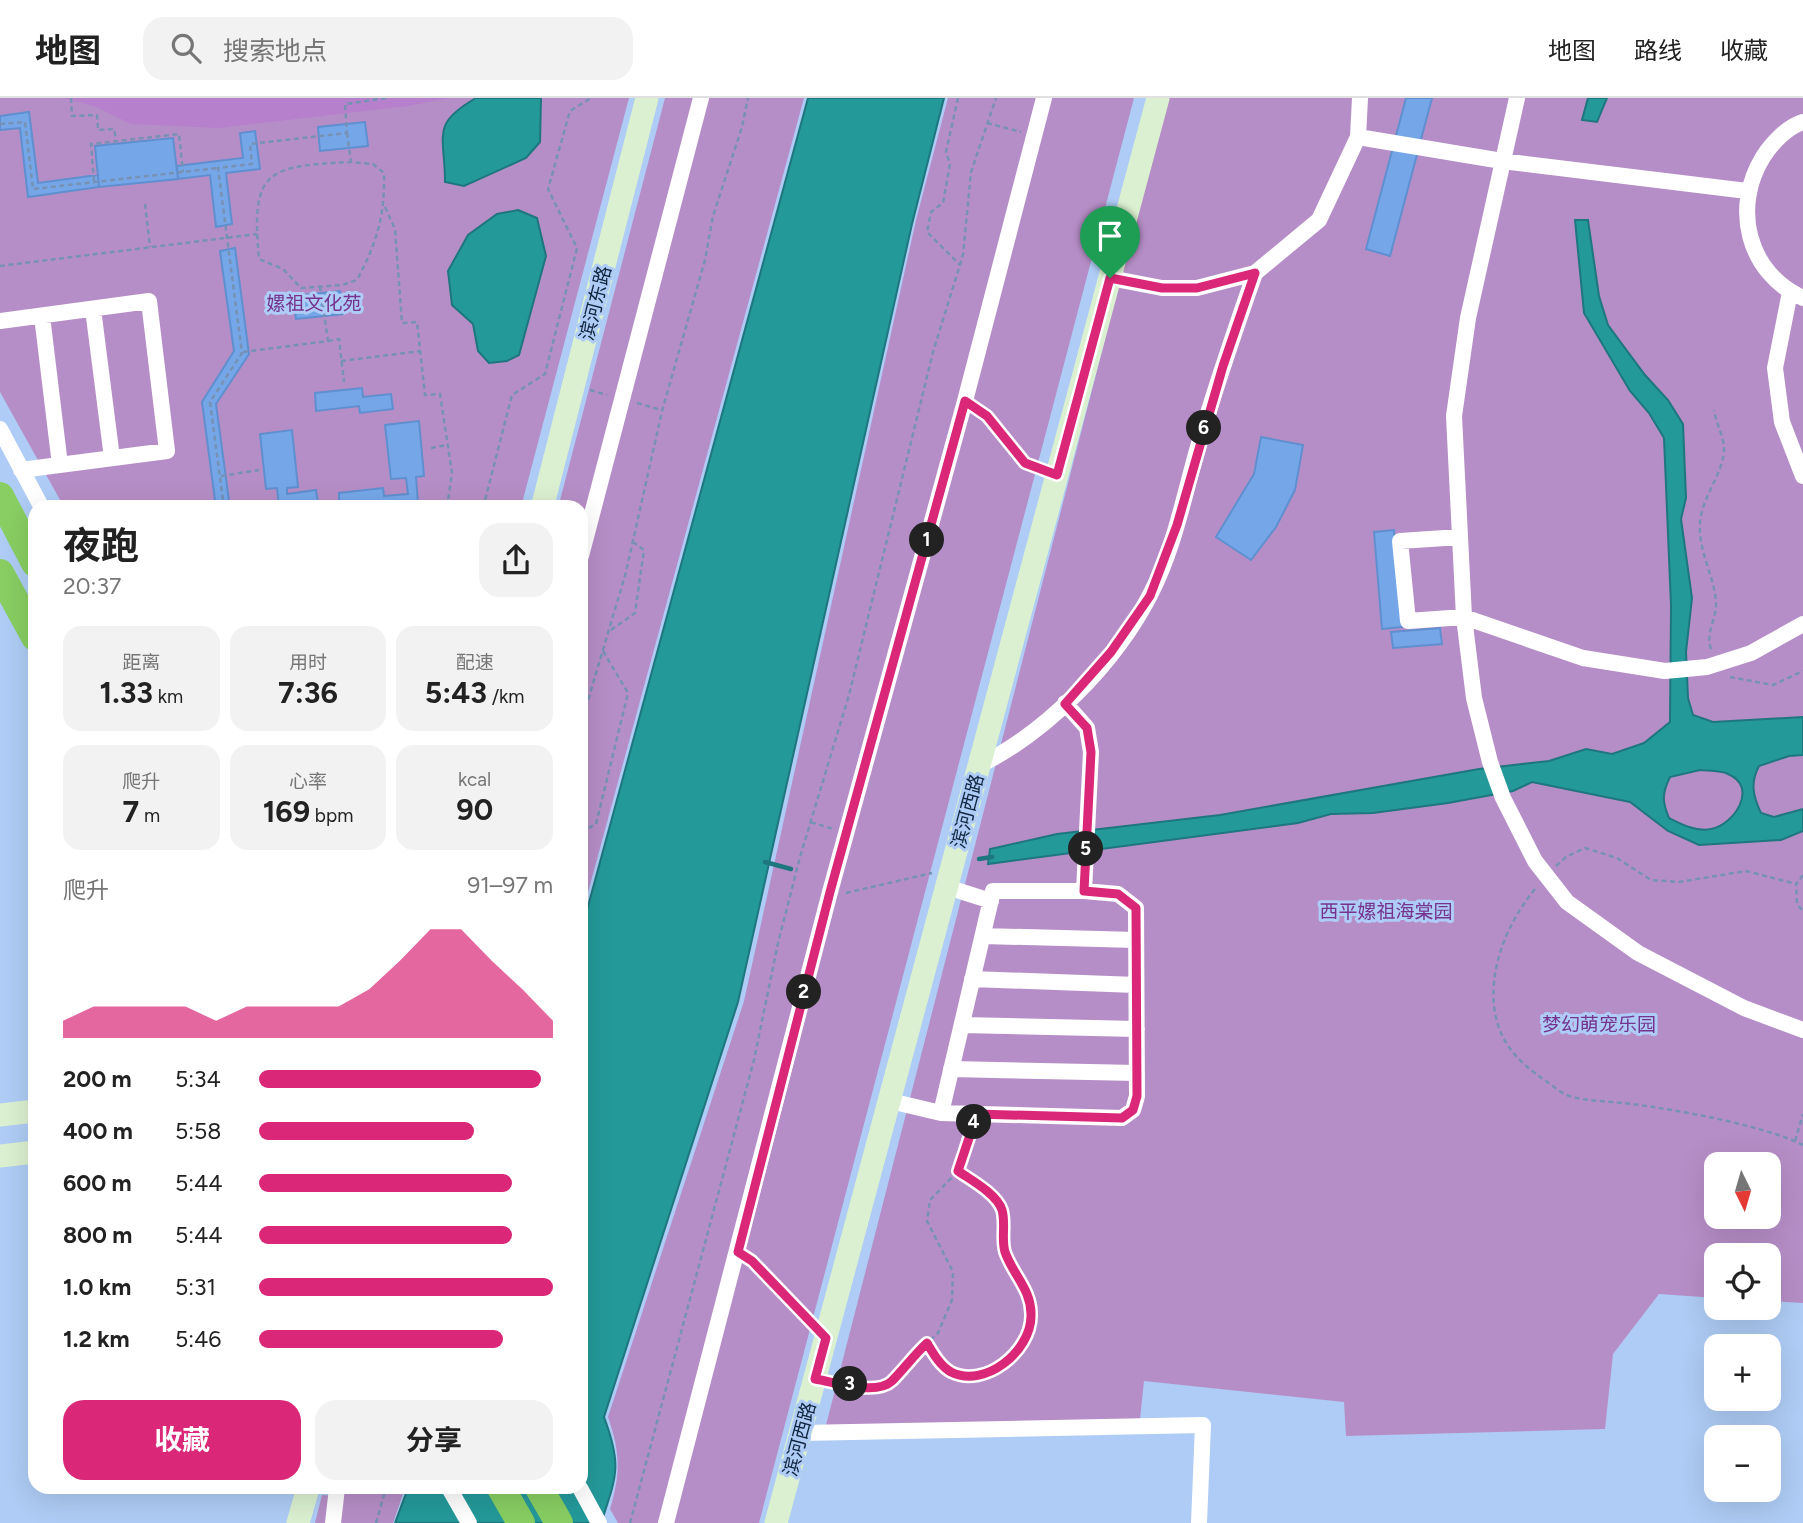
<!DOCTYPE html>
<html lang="zh">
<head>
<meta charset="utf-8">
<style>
	:root { --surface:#fff; --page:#f2f2f2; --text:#222; --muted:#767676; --line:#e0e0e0; --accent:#db2777 }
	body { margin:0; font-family:Figtree,"Noto Sans SC",sans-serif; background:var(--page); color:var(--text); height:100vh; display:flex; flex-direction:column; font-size:26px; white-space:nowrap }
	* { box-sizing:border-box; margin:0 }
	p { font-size:23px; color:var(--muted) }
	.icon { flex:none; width:38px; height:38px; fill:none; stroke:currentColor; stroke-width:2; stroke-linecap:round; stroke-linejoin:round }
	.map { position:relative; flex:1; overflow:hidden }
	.drawer { position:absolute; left:28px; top:402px; width:560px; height:994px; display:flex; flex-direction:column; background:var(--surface); border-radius:21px; box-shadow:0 7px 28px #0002 }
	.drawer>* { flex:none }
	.needle { width:46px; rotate:175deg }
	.fabs { position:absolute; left:1704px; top:1054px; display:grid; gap:14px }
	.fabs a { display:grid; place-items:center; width:77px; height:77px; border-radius:14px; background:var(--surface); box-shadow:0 7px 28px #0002; font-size:35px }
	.pin { position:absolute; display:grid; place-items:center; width:60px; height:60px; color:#fff; margin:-72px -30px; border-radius:50% 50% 50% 0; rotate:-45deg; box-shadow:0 0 7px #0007 }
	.pin .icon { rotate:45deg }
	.km { position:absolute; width:35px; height:35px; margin:-18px; border-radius:50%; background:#222; color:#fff; font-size:19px; line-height:35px; text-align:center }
	.round { display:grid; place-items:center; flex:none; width:74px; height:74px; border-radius:21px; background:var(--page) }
	.headline { display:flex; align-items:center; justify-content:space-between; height:119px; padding:0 35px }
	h1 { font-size:38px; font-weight:700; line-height:52px }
	.stats { display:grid; grid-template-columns:repeat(3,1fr); gap:10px; height:119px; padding:7px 35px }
	.stats div { display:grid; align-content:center; border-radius:18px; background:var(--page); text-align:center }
	.stats b { font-size:30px; font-weight:700 }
	.stats small { font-size:19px; font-weight:400 }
	.stats p { font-size:19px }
	.chart { height:196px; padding:14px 35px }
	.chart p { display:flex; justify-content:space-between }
	.chart svg { width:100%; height:126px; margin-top:7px; fill:var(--accent); opacity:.7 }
	.primary-button { display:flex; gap:14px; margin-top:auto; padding:14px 35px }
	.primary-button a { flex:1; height:80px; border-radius:21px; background:var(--accent); color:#fff; font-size:28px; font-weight:700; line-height:80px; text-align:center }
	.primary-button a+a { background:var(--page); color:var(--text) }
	ul { padding:0 35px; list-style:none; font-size:23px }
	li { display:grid; grid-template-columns:112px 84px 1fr; align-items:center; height:52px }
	li i { height:18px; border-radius:9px; background:var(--accent) }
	header { display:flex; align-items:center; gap:42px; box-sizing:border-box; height:98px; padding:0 35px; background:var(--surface); border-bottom:2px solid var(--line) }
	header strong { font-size:33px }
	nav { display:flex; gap:38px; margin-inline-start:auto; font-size:24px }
	.search { width:490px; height:63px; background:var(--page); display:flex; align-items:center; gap:18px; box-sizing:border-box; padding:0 24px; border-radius:21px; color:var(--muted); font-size:26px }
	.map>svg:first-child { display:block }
	.green { fill:#b68ec7; fill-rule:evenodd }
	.forest { fill:#b680cc }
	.water { fill:#24999a; stroke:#1e767e; stroke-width:2; fill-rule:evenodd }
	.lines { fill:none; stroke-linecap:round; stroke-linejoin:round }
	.stream { stroke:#1e767e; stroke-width:4.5 }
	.building { fill:#75a7e8; stroke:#5f8fcf; stroke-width:2 }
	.path { stroke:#7691b4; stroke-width:2.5; stroke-dasharray:5 3.5; stroke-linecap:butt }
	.street { stroke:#fff; stroke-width:16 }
	.secondary { stroke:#dbf0d0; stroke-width:23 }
	.highway { stroke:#88ce62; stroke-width:28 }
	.route-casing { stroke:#fff; stroke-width:14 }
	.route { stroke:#db2777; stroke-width:9 }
	.labels { text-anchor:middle; stroke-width:6; stroke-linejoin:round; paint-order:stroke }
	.park-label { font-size:19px; fill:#75338e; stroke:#aeccf5 }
	.street-label { font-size:19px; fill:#10243e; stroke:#aeccf5 }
</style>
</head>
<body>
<header>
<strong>地图</strong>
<div class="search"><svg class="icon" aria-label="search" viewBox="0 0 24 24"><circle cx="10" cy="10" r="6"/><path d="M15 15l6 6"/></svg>搜索地点</div>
<nav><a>地图</a><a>路线</a><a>收藏</a></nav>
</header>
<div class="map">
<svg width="1803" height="1425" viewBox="0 0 1803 1425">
	<rect width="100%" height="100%" fill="#aeccf5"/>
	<!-- green -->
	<path class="green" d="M 0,0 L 629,0 L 521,409 L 64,409 L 0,294 Z
		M 665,0 L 804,0 L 581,820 L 581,410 L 558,410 Z
		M 948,0 L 1134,0 L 759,1425 L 618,1425 L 610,1411 C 621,1374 620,1354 608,1319 L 744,903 L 916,122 Z
		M 1167,0 L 1803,0 L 1803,1205 L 1769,1203 L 1769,1157 L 1717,1157 L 1717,1200 L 1659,1196 L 1613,1256 L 1605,1331 L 1346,1338 L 1344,1304 L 1144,1283 L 1140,1321 L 825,1331 ZM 1717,1066 L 1769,1066 L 1769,1118 L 1717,1118 Z
		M 342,1390 L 405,1390 L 393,1425 L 315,1425 L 322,1397 L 339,1398 Z"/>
	<!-- forest -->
	<path class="forest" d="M 62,0 L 449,0 L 408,8 L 219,30 L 131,26 L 94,8 Z"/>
	<!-- water -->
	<path class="water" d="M 476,0 L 541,0 L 540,44 L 526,60 L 464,88 L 445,84 C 445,36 430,27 476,0 Z
		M 808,0 L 944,0 L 912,126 L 738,904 L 604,1319 C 622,1367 617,1377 601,1425 L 395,1425 L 408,1390 L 581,1390 L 581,834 Z
		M 1588,0 L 1607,0 L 1597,24 L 1582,22 Z
		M 518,112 L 537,120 L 546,158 L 519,257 L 507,263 L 489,265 L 478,253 L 473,226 L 452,207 L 448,173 L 468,137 L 497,116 Z
		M 1575,122 L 1588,122 L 1599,198 L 1608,227 L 1645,277 L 1668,302 L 1683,326 L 1686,400 L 1681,421 L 1692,500 L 1686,554 L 1688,600 L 1693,617 L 1713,624 L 1803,619 L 1803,657 L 1789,658 L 1759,668 C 1750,685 1753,698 1761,715 L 1774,719 L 1803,711 L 1803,733 L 1781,742 L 1699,747 L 1668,733 L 1630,704 L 1532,684 L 1513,693 L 1448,705 L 1373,715 L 1331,716 L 1298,725 L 988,766 L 990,751 L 1057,736 L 1220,717 L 1479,671 L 1549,663 L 1586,651 L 1612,656 L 1644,645 L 1670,624 L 1671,507 L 1664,340 L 1649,315 L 1630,293 L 1584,215 ZM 1700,672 C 1708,673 1720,672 1728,676 C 1759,689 1734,727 1711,731 C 1696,734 1681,726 1669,720 C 1662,704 1662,695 1670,679 Z"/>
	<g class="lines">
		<!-- stream -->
		<path class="stream" d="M 979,761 L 992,759
			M 765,764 L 791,771"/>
	</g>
	<!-- building -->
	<path class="building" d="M 1406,0 L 1432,0 L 1390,158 L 1366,151 Z
		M 29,14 L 38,85 L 98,77 L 99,89 L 28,99 L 20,30 L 0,32 L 0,18 Z
		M 365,24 L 368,48 L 320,53 L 318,29 Z
		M 255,33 L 260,71 L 226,75 L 232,126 L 216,129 L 210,77 L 178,81 L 177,68 L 243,60 L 240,35 Z
		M 173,40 L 178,81 L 99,89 L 95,48 Z
		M 235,150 L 249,256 L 216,306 L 230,410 L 216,410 L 202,304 L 234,253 L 220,153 Z
		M 340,193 L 343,216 L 296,221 L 293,198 Z
		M 362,290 L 363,299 L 391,296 L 393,311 L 360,315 L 359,308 L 316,313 L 315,295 Z
		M 419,323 L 424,378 L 416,379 L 418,405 L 387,410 L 279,410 L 277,390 L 266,391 L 260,336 L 292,332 L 298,389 L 287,390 L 287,396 L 316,392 L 318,405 L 339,403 L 339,395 L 383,390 L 384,398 L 408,396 L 406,380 L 391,381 L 385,327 Z
		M 1261,339 L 1303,347 L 1295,392 L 1276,429 L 1251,462 L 1216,439 L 1254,376 Z
		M 1394,432 L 1402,529 L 1382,531 L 1374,434 Z
		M 1440,530 L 1442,546 L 1393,550 L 1391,534 Z"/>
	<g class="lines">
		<!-- path -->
		<path class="path" d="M 71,0 L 72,18 L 97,17 L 98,32 L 114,31 L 116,41
			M 958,0 L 946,54 L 950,66 L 943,105 L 931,114 L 927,134 L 960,167
			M 987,25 L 1021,34
			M 0,26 L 25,24 L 33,91 L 218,70
			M 347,35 L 351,64 L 373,66 L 384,75 C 385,118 377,144 357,182 L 342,187 L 301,190 L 283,171 L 259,161 C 251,73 265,68 351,64
			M 94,83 L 91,46 L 179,36 L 183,74
			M 145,106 L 150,149
			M 385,109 L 395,131 L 402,225 L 417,224 L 425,297 L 440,296 L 452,375 L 447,410
			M 0,168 L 257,136
			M 328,243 L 339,241 L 344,284
			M 243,254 L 328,243 L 320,188
			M 341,263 L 421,253
			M 590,292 L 607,297
			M 637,305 L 661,312
			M 979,312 C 1004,329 1011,359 1041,371
			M 431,350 L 447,347
			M 221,378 L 259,372
			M 224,410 L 210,304 L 242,255 L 218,70 L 252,66 L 250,46 L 347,35 L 345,6 L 386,0
			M 483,410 L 512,297 L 545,276 L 577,150 L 548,91 L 570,13 L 591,0
			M 611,532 L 635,515 L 644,452 L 632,443
			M 1711,551 C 1705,535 1717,520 1716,504 C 1714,477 1698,453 1700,425 C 1702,399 1721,379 1724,354 C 1725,340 1716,326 1714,312
			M 1730,579 L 1773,587 L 1803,573
			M 581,626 L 626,474 L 662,313 L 705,162 L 713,118 L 742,29 L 748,0
			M 811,724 L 833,731
			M 581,734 L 596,726 L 628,595 L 603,553
			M 1556,768 L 1566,759 L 1585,750 L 1617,760 L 1651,782 L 1679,784 L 1746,773 L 1796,786
			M 1803,777 L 1796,786 L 1797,806 L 1803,813
			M 1535,791 C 1509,823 1490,865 1494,908 C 1498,944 1518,964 1546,983 C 1553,988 1561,995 1569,998 C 1589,1004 1611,1003 1632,1006 C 1678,1012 1762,1027 1803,1047
			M 846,795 L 932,775
			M 1795,1043 L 1803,1016
			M 751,1162 L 809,1223
			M 927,1246 C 933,1255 941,1269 951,1274 C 986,1291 1031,1253 1031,1218 C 1032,1192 1013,1177 1005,1154 C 1001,1141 1006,1125 1002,1112 C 997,1096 971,1082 958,1073
			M 832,1283 L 875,1290 L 891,1285 L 907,1263 L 938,1235 L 952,1202 L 953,1174 L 927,1123 L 930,1102 L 958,1073 L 972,1032
			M 376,1425 L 386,1390
			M 630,1425 L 754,962 L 778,845 L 800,759 L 849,597 L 933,254 L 963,157 L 971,74 L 996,0"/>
		<!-- street -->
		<path class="street" d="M 1517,0 L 1468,220 L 1454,318 L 1464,519 L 1474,600 L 1490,664 L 1503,700 L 1535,763 L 1567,804 L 1638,855 L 1744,910 L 1803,932
			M 1803,24 C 1787,29 1772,45 1763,59 C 1732,109 1747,175 1803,200
			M 1358,39 L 1502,63 L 1747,93
			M 1110,180 L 1162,190 L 1197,190 L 1255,175 L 1319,122 L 1358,39 L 1360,0
			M 1790,194 L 1775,270 L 1782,324 L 1803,378
			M 93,211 L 112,360
			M 42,218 L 60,367
			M 0,223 L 149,203 L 167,353 L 21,372
			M 0,331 L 42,410
			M 1460,439 L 1400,443 L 1408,523 L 1464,519 L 1583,560 L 1665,573 L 1707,569 L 1751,555 L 1803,526
			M 581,458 L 701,0
			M 1065,605 L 1087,630 L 1091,654 L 1084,793 L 993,793 L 941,1015 L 1122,1020 L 1133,1012 L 1137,998 L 1136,810 L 1118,796 L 1084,793
			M 980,667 C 1047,634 1115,565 1150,497 C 1173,453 1183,403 1196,356 C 1213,295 1234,235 1255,175
			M 947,789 L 991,803
			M 983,838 L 1136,842
			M 972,881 L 1136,887
			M 962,927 L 1137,931
			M 951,971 L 1137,975
			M 890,1003 L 941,1015
			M 801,1335 L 1203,1327 L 1199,1425
			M 449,1390 L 469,1425
			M 580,1390 L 599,1425
			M 333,1425 L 337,1390
			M 666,1425 L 830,794 L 965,303 L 1044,0"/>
		<!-- secondary -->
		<path class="secondary" d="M 542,410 L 647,0
			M 0,1017 L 35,1013
			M 0,1058 L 35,1054
			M 298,1425 L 308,1390
			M 776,1425 L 1158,0"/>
		<!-- highway -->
		<path class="highway" d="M 0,398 L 35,465
			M 0,475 L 35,539
			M 501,1390 L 521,1425
			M 539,1390 L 559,1425"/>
	</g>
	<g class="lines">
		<defs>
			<path id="route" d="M 1255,175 L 1223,268 L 1177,427 L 1150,498 L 1111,554 L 1065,606 L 1087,630 L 1091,654 L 1084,793 L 1118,796 L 1136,810 L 1137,998 L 1133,1012 L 1122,1020 L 977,1016 L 958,1073 C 971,1082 997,1096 1002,1112 C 1006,1125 1001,1141 1005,1154 C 1013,1177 1032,1192 1031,1218 C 1031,1253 985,1291 951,1274 C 940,1268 933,1255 927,1245 C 914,1257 904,1271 892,1283 C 876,1298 835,1284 815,1281 L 826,1240 L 752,1163 L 738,1154 L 830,794 L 965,303 L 987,318 L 1025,365 L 1057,377 L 1110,180 L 1162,190 L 1197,190 Z"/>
		</defs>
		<!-- route casing -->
		<use href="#route" class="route-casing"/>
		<!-- route -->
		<use href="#route" class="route"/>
	</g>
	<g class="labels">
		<!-- park labels -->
		<g class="park-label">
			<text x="314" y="212">嫘祖文化苑</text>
			<text x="1386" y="820">西平嫘祖海棠园</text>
			<text x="1599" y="933">梦幻萌宠乐园</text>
		</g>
		<!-- street labels -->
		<g class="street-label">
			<text transform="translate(595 205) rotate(-76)" y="7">滨河东路</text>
			<text transform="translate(967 713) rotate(-75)" y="7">滨河西路</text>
			<text transform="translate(799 1341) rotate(-75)" y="7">滨河西路</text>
		</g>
	</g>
</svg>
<div class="fabs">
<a><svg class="needle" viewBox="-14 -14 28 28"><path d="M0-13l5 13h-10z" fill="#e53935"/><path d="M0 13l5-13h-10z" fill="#767676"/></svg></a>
<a><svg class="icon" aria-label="locate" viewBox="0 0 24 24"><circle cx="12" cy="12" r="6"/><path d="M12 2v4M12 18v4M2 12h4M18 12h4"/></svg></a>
<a>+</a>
<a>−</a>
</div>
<div class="pin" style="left:1110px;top:180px;background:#1e9e55"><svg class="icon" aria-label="arrive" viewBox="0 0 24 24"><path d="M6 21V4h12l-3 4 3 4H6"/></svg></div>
<b class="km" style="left:927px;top:442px">1</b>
<b class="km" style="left:804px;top:894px">2</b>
<b class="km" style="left:850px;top:1286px">3</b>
<b class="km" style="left:974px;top:1024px">4</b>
<b class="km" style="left:1086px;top:751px">5</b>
<b class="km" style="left:1204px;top:330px">6</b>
<section class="drawer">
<div class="headline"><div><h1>夜跑</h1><p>20:37</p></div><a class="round"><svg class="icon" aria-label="share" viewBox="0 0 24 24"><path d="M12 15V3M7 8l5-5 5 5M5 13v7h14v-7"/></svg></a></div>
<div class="stats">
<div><p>距离</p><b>1.33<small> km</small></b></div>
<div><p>用时</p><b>7:36</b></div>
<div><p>配速</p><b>5:43<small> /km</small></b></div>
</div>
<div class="stats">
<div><p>爬升</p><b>7<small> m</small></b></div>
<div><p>心率</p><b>169<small> bpm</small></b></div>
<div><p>kcal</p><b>90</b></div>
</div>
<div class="chart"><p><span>爬升</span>91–97 m</p>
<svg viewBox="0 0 160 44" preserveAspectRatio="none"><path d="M0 44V38L10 33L20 33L30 33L40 33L50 38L60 33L70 33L80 33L90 33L100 27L110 17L120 6L130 6L140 17L150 27L160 38V44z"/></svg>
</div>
<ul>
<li><b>200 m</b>5:34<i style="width:96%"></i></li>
<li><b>400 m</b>5:58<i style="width:73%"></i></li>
<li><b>600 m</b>5:44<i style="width:86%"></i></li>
<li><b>800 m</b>5:44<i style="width:86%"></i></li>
<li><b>1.0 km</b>5:31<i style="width:100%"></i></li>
<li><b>1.2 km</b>5:46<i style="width:83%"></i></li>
</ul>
<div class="primary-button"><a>收藏</a><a>分享</a></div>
</section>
</div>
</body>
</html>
